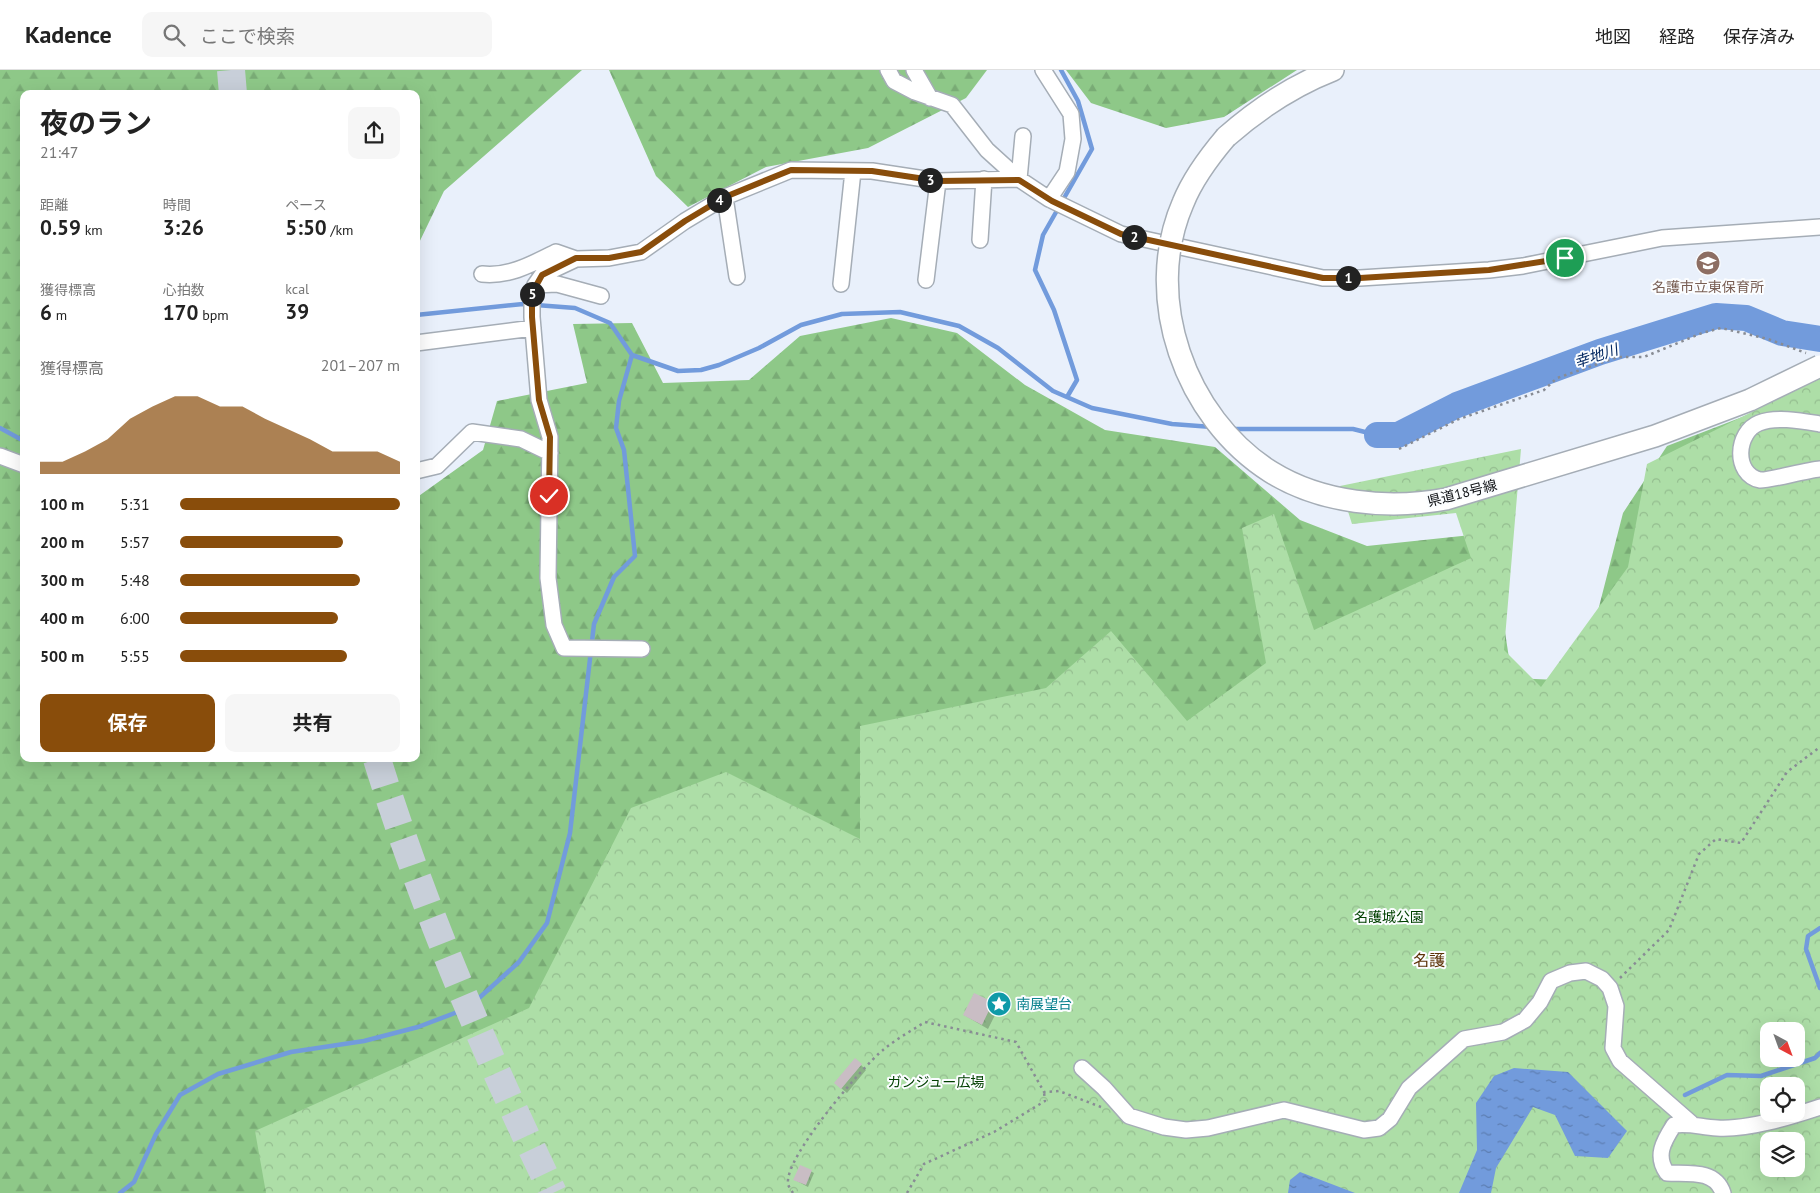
<!DOCTYPE html>
<html lang="ja">
<head>
<meta charset="utf-8">
<style>
	:root { --surface:#fff; --page:#f6f6f6; --text:#222; --muted:#767676; --line:#e0e0e0; --accent:#894d0b }
	body { margin:0; font-family:"PT Sans","Noto Sans JP",sans-serif; background:var(--page); color:var(--text); height:100vh; display:flex; flex-direction:column; font-size:19px; white-space:nowrap }
	* { box-sizing:border-box; margin:0 }
	p { font-size:16px; color:var(--muted) }
	.icon { flex:none; width:28px; height:28px; fill:none; stroke:currentColor; stroke-width:2; stroke-linecap:round; stroke-linejoin:round }
	.map { position:relative; flex:1; overflow:hidden }
	.panel { position:absolute; left:20px; top:20px; width:400px; height:672px; display:flex; flex-direction:column; background:var(--surface); border-radius:10px; box-shadow:0 5px 20px #0002 }
	.panel>* { flex:none }
	.needle { width:32px; rotate:139deg }
	.buttons { position:absolute; left:1760px; top:952px; display:grid; gap:10px }
	.buttons a { display:grid; place-items:center; width:45px; height:45px; border-radius:10px; background:var(--surface); box-shadow:0 5px 20px #0002; font-size:25px }
	.pin { position:absolute; display:grid; place-items:center; width:42px; height:42px; color:#fff; margin:-21px; border:2px solid #fff; border-radius:50%; box-shadow:0 1px 5px #0007 }
	.km { position:absolute; width:25px; height:25px; margin:-12px; border-radius:50%; background:#222; color:#fff; font-size:14px; line-height:25px; text-align:center }
	.round { display:grid; place-items:center; flex:none; width:52px; height:52px; border-radius:10px; background:var(--page) }
	.headline { display:flex; align-items:center; justify-content:space-between; height:85px; padding:0 20px }
	h1 { font-size:28px; font-weight:700; line-height:38px }
	.metrics { display:grid; grid-template-columns:repeat(3,1fr); gap:8px; height:85px; padding:5px 20px }
	.metrics div { display:grid; align-content:center }
	.metrics b { font-size:21px; font-weight:700 }
	.metrics small { font-size:14px; font-weight:400 }
	.metrics p { font-size:14px }
	.chart { height:140px; padding:10px 20px }
	.chart p { display:flex; justify-content:space-between }
	.chart svg { width:100%; height:90px; margin-top:5px; fill:var(--accent); opacity:.7 }
	.cta { display:flex; gap:10px; margin-top:auto; padding:10px 20px }
	.cta a { flex:1; height:58px; border-radius:10px; background:var(--accent); color:#fff; font-size:20px; font-weight:700; line-height:58px; text-align:center }
	.cta a+a { background:var(--page); color:var(--text) }
	ul { padding:0 20px; list-style:none; font-size:16px }
	li { display:grid; grid-template-columns:80px 60px 1fr; align-items:center; height:38px }
	li i { height:12px; border-radius:6px; background:var(--accent) }
	header { display:flex; align-items:center; gap:30px; box-sizing:border-box; height:70px; padding:0 25px; background:var(--surface); border-bottom:1px solid var(--line) }
	header strong { font-size:24px }
	nav { display:flex; gap:28px; margin-inline-start:auto; font-size:18px }
	.search { width:350px; height:45px; background:var(--page); display:flex; align-items:center; gap:12px; box-sizing:border-box; padding:0 18px; border-radius:10px; color:var(--muted); font-size:19px }
	.map>svg:first-child { display:block }
	.forest { fill:url(#forest-firs); fill-rule:evenodd }
	.park { fill:url(#park-crowns); fill-rule:evenodd }
	.water { fill:url(#water-ripples) }
	.shadow { fill:#0003 }
	.lines { fill:none; stroke-linecap:round; stroke-linejoin:round }
	.stream { stroke:#729bdc; stroke-width:4.5 }
	.river { stroke:#729bdc; stroke-width:26 }
	.building { fill:#c9bdc4 }
	.highway-tunnel { stroke:#c8cfd9; stroke-width:28; stroke-dasharray:28 14; stroke-linecap:butt }
	.street-casing { stroke:#a5adb6; stroke-width:18 }
	.secondary-casing { stroke:#a5adb6; stroke-width:24 }
	.path { stroke:#888c94; stroke-width:2.5; stroke-dasharray:2.5 4; stroke-linecap:butt }
	.street { stroke:#fff; stroke-width:15 }
	.secondary { stroke:#fff; stroke-width:21 }
	.secondary-bridge-casing { stroke:#a5adb6; stroke-width:24; stroke-linecap:butt }
	.secondary-bridge { stroke:#fff; stroke-width:21 }
	.route-casing { stroke:#fff; stroke-width:10 }
	.route { stroke:#894d0b; stroke-width:6 }
	.labels { text-anchor:middle; stroke-width:4; stroke-linejoin:round; paint-order:stroke }
	.education-label { font-size:14px; fill:#785e54; stroke:#fbfdff }
	.street-label { font-size:14px; fill:#101216; stroke:#fbfdff }
	.park-label { font-size:14px; fill:#014000; stroke:#fbfdff }
	.culture-label { font-size:14px; fill:#0d838f; stroke:#fbfdff; text-anchor:start }
	.water-label { font-size:15px; font-style:italic; fill:#032861; stroke:#fbfdff }
	.quarter-label { font-size:16px; fill:#5c3207; stroke:#fbfdff }
</style>
</head>
<body>
<header>
<strong>Kadence</strong>
<div class="search"><svg class="icon" aria-label="search" viewBox="0 0 24 24"><circle cx="10" cy="10" r="6"/><path d="M15 15l6 6"/></svg>ここで検索</div>
<nav><a>地図</a><a>経路</a><a>保存済み</a></nav>
</header>
<div class="map">
<svg width="1820" height="1123" viewBox="0 0 1820 1123">
	<defs>
		<pattern id="forest-firs" width="22" height="20" patternUnits="userSpaceOnUse" patternTransform="scale(1.25)"><rect width="22" height="20" fill="#8ec888"/><path d="M5 1l3.5 6h-7zM16 11l3.5 6h-7z" fill="#79ab75"/></pattern>
		<pattern id="park-crowns" width="20" height="18" patternUnits="userSpaceOnUse" patternTransform="scale(1.25)"><rect width="20" height="18" fill="#addea7"/><path d="M2 6a3 3 0 1 1 6 0M12 15a3 3 0 1 1 6 0" fill="none" stroke="#94bd8f"/></pattern>
		<pattern id="water-ripples" width="26" height="14" patternUnits="userSpaceOnUse" patternTransform="scale(1.25)"><rect width="26" height="14" fill="#729bdc"/><path d="M2 4q2-2 4 0t4 0M15 11q2-2 4 0t4 0" fill="none" stroke="#5c7db1"/></pattern>
	</defs>
	<rect width="100%" height="100%" fill="#e9f0fb"/>
	<!-- forest -->
	<path class="forest" d="M 0,0 L 582,0 L 444,121 L 416,179 L 416,24 L 24,24 L 24,689 L 416,689 L 416,428 L 483,380 L 497,331 L 587,313 L 573,254 L 632,253 L 663,313 L 749,310 L 800,266 L 891,248 L 957,263 L 1025,315 L 1105,360 L 1215,377 L 1300,450 L 1367,476 L 1490,463 L 1512,608 L 1580,611 L 1623,443 L 1667,376 L 1789,329 L 1820,1123 L 0,1123 ZM 1769,961 L 1796,961 L 1796,989 L 1769,989 ZM 1769,1016 L 1796,1016 L 1796,1044 L 1769,1044 ZM 1769,1071 L 1796,1071 L 1796,1099 L 1769,1099 Z
		M 609,0 L 987,0 L 966,28 L 868,78 L 766,97 L 688,137 L 656,106 Z
		M 1066,0 L 1297,0 L 1224,47 L 1166,58 L 1091,33 Z"/>
	<!-- park -->
	<path class="park" d="M 1820,308 L 1820,1123 L 266,1123 L 255,1061 L 529,938 L 631,738 L 726,702 L 860,769 L 860,656 L 1046,618 L 1111,561 L 1187,651 L 1266,593 L 1242,458 L 1274,444 L 1314,560 L 1471,488 L 1456,443 L 1352,454 L 1340,416 L 1521,379 L 1504,580 L 1541,617 L 1628,497 L 1647,394 ZM 1769,961 L 1796,961 L 1796,989 L 1769,989 ZM 1769,1016 L 1796,1016 L 1796,1044 L 1769,1044 ZM 1769,1071 L 1796,1071 L 1796,1099 L 1769,1099 Z"/>
	<!-- water -->
	<path class="water" d="M 1514,998 L 1568,1002 L 1627,1061 L 1608,1088 L 1575,1086 L 1555,1045 L 1533,1037 L 1496,1098 L 1491,1123 L 1459,1123 L 1477,1080 L 1476,1033 L 1494,1006 Z
		M 1300,1102 L 1355,1123 L 1288,1123 L 1290,1110 Z"/>
	<!-- shadow -->
	<path class="shadow" d="M 974,924 L 998,939 L 988,959 L 964,945 Z
		M 861,995 L 866,1000 L 847,1023 L 841,1018 Z
		M 801,1096 L 814,1103 L 808,1117 L 795,1110 Z"/>
	<g class="lines">
		<!-- stream -->
		<path class="stream" d="M 1061,0 L 1078,31 L 1092,79 L 1043,165 L 1035,200 L 1054,240 L 1077,310 L 1067,327
			M 416,245 L 523,234 L 575,238 L 610,253 L 632,285 L 678,301 L 701,300 L 719,295 L 759,278 L 801,255 L 842,244 L 900,242 L 959,256 L 998,278 L 1053,321 L 1092,338 L 1172,354 L 1212,357
			M 0,358 L 24,371
			M 1233,359 L 1353,359 L 1377,365
			M 1820,858 L 1808,866 L 1806,879 L 1820,918
			M 1685,1025 L 1727,1005 L 1761,1006 L 1815,988 L 1820,983
			M 120,1123 L 134,1112 L 156,1064 L 180,1025 L 218,1004 L 291,982 L 364,971 L 418,957 L 468,938 L 519,892 L 547,853 L 570,763 L 594,554 L 614,507 L 635,486 L 624,380 L 616,358 L 619,331 L 632,285"/>
		<!-- river -->
		<path class="river" d="M 1377,365 L 1398,365 L 1457,335 L 1546,302 L 1600,282 L 1716,246 L 1746,248 L 1782,263 L 1820,269"/>
	</g>
	<!-- building -->
	<path class="building" d="M 974,923 L 993,932 L 982,955 L 963,945 Z
		M 855,988 L 862,994 L 841,1019 L 834,1013 Z
		M 800,1095 L 812,1100 L 806,1115 L 793,1110 Z"/>
	<g class="lines">
		<!-- highway-tunnel -->
		<path class="highway-tunnel" d="M 231,0 L 233,24
			M 377,689 C 423,838 485,982 553,1123"/>
		<defs>
			<path id="street" d="M 888,0 L 894,11 L 915,22 L 952,35 L 987,80 L 1019,109
				M 914,0 L 930,28
				M 1043,0 L 1071,44 L 1073,69 L 1067,102 L 1049,129
				M 1019,109 L 1023,66
				M 725,127 L 737,207
				M 980,170 L 984,109
				M 482,204 C 509,207 532,194 556,182 L 576,189
				M 926,210 L 938,111
				M 841,214 L 853,101
				M 535,215 L 557,214 L 601,226
				M 416,273 L 533,258
				M 1820,354 C 1802,351 1776,346 1759,353 C 1736,362 1733,404 1760,410 C 1767,411 1807,400 1820,399
				M 0,386 L 24,395
				M 416,401 L 437,396 L 472,362 L 521,369 L 550,383
				M 642,579 L 564,578 L 554,555 L 548,508 L 550,367 L 539,330 L 532,247 L 532,223 L 535,215 L 542,205 L 576,189 L 609,188 L 641,182 L 685,151 L 725,127 L 791,100 L 872,101 L 938,111 L 1019,109 L 1049,129 L 1121,164 L 1323,208 L 1360,208 L 1489,200 L 1523,196 L 1662,168 L 1820,157
				M 1082,998 L 1104,1018 L 1129,1046 L 1164,1057 L 1186,1060 L 1208,1058 L 1284,1040 L 1364,1060 L 1379,1058 L 1390,1049 L 1409,1018 L 1464,969 L 1503,962 L 1525,950 L 1540,932 L 1551,911 L 1570,903 L 1586,901 L 1602,909 L 1610,918 L 1616,936 L 1613,978 L 1620,991 L 1691,1053
				M 1723,1123 C 1715,1099 1688,1104 1667,1103 C 1655,1086 1663,1072 1674,1055 C 1691,1053 1700,1057 1717,1058 C 1748,1060 1790,1047 1820,1037"/>
			<path id="secondary" d="M 1226,67 C 1259,38 1292,16 1333,0"/>
		</defs>
		<!-- street casing -->
		<use href="#street" class="street-casing"/>
		<!-- secondary casing -->
		<use href="#secondary" class="secondary-casing"/>
		<!-- path -->
		<path class="path" d="M 1399,379 L 1459,349 L 1544,320 L 1557,308 L 1618,287 L 1644,287 L 1702,263 L 1721,258 L 1768,269 L 1806,283
			M 1620,908 L 1669,860 L 1699,784 L 1716,769 L 1741,773 L 1787,702 L 1820,677
			M 793,1123 C 791,1120 788,1116 788,1113 C 785,1087 862,997 883,980 C 896,969 911,961 925,952 L 1016,972 L 1044,1022 L 1059,1021 L 1101,1037
			M 907,1123 L 924,1094 L 994,1062 L 1045,1031 L 1044,1022"/>
		<!-- street -->
		<use href="#street" class="street"/>
		<!-- secondary -->
		<use href="#secondary" class="secondary"/>
		<defs>
			<path id="secondary-bridge" d="M 1226,67 C 1209,87 1193,108 1183,133 C 1142,227 1185,348 1271,402 C 1321,433 1388,440 1446,429 L 1655,366 L 1750,330 L 1820,296"/>
		</defs>
		<!-- secondary-bridge casing -->
		<use href="#secondary-bridge" class="secondary-bridge-casing"/>
		<!-- secondary-bridge -->
		<use href="#secondary-bridge" class="secondary-bridge"/>
	</g>
	<g class="lines">
		<defs>
			<path id="route" d="M 549,426 L 550,367 L 539,330 L 532,247 L 532,223 L 542,205 L 576,188 L 609,188 L 641,182 L 685,151 L 725,127 L 791,100 L 872,101 L 938,111 L 1019,110 L 1052,131 L 1121,164 L 1323,208 L 1360,208 L 1489,200 L 1565,188"/>
		</defs>
		<!-- route casing -->
		<use href="#route" class="route-casing"/>
		<!-- route -->
		<use href="#route" class="route"/>
	</g>
	<!-- icons -->
	<defs>
		<symbol id="school-disc" viewBox="-11 -11 22 22"><circle r="9.5" fill="#8d6e63" stroke="#fbfdff"/><path d="M0-5L7-2L0 1L-7-2ZM-4 1L0 2.5L4 1V4Q0 6-4 4Z" fill="#fff"/></symbol>
		<symbol id="sight-disc" viewBox="-11 -11 22 22"><circle r="9.5" fill="#0f9aa8" stroke="#fbfdff"/><path d="M0-6L1.8-2.2L6-1.7L2.9 1.2L3.7 5.4L0 3.3L-3.7 5.4L-2.9 1.2L-6-1.7L-1.8-2.2Z" fill="#fff"/></symbol>
	</defs>
	<g fill-rule="evenodd">
		<use href="#school-disc" x="1694" y="179" width="28" height="28"/>
		<use href="#sight-disc" x="985" y="920" width="28" height="28"/>
	</g>
	<g class="labels">
		<!-- education labels -->
		<g class="education-label">
			<text x="1708" y="222">名護市立東保育所</text>
		</g>
		<!-- street labels -->
		<g class="street-label">
			<text transform="translate(1462 423) rotate(-14)" y="5">県道18号線</text>
		</g>
		<!-- park labels -->
		<g class="park-label">
			<text x="1389" y="852">名護城公園</text>
			<text x="936" y="1017">ガンジュー広場</text>
		</g>
		<!-- culture labels -->
		<g class="culture-label">
			<text x="1016" y="939">南展望台</text>
		</g>
		<!-- water labels -->
		<g class="water-label">
			<text transform="translate(1596 286) rotate(-18)" y="5">幸地川</text>
		</g>
		<!-- quarter labels -->
		<g class="quarter-label">
			<text x="1429" y="896">名護</text>
		</g>
	</g>
</svg>
<div class="buttons">
<a><svg class="needle" viewBox="-14 -14 28 28"><path d="M0-13l5 13h-10z" fill="#e53935"/><path d="M0 13l5-13h-10z" fill="#767676"/></svg></a>
<a><svg class="icon" aria-label="locate" viewBox="0 0 24 24"><circle cx="12" cy="12" r="6"/><path d="M12 2v4M12 18v4M2 12h4M18 12h4"/></svg></a>
<a><svg class="icon" aria-label="layers" viewBox="0 0 24 24"><path d="M12 4l9 5-9 5-9-5zM3 14l9 5 9-5"/></svg></a>
</div>
<div class="pin" style="left:1565px;top:188px;background:#1e9e55"><svg class="icon" aria-label="arrive" viewBox="0 0 24 24"><path d="M6 21V4h12l-3 4 3 4H6"/></svg></div>
<div class="pin" style="left:549px;top:426px;background:#d93025"><svg class="icon" aria-label="check" viewBox="0 0 24 24"><path d="M5 12l5 5 9-10"/></svg></div>
<b class="km" style="left:1348px;top:208px">1</b>
<b class="km" style="left:1134px;top:167px">2</b>
<b class="km" style="left:930px;top:110px">3</b>
<b class="km" style="left:719px;top:130px">4</b>
<b class="km" style="left:532px;top:224px">5</b>
<section class="panel">
<div class="headline"><div><h1>夜のラン</h1><p>21:47</p></div><a class="round"><svg class="icon" aria-label="share" viewBox="0 0 24 24"><path d="M12 15V3M7 8l5-5 5 5M5 13v7h14v-7"/></svg></a></div>
<div class="metrics">
<div><p>距離</p><b>0.59<small> km</small></b></div>
<div><p>時間</p><b>3:26</b></div>
<div><p>ペース</p><b>5:50<small> /km</small></b></div>
</div>
<div class="metrics">
<div><p>獲得標高</p><b>6<small> m</small></b></div>
<div><p>心拍数</p><b>170<small> bpm</small></b></div>
<div><p>kcal</p><b>39</b></div>
</div>
<div class="chart"><p><span>獲得標高</span>201–207 m</p>
<svg viewBox="0 0 160 44" preserveAspectRatio="none"><path d="M0 44V38L10 38L20 33L30 27L40 17L50 11L60 6L70 6L80 11L90 11L100 17L110 22L120 27L130 33L140 33L150 33L160 38V44z"/></svg>
</div>
<ul>
<li><b>100 m</b>5:31<i style="width:100%"></i></li>
<li><b>200 m</b>5:57<i style="width:74%"></i></li>
<li><b>300 m</b>5:48<i style="width:82%"></i></li>
<li><b>400 m</b>6:00<i style="width:72%"></i></li>
<li><b>500 m</b>5:55<i style="width:76%"></i></li>
</ul>
<div class="cta"><a>保存</a><a>共有</a></div>
</section>
</div>
</body>
</html>
